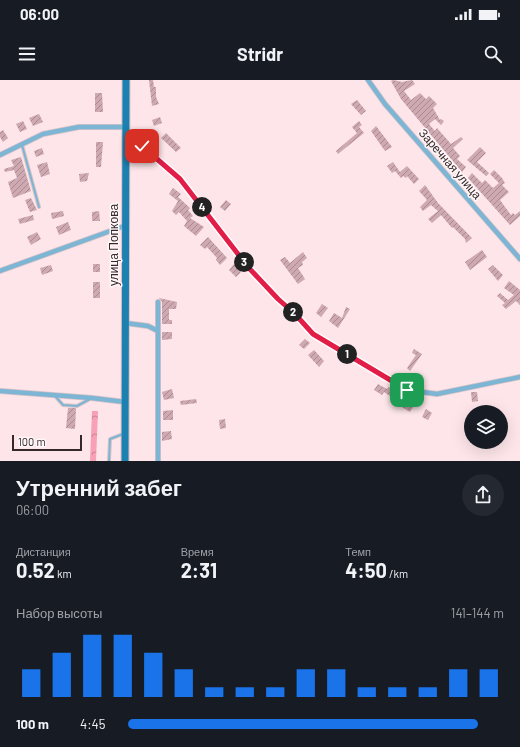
<!DOCTYPE html>
<html lang="ru">
<head>
<meta charset="utf-8">
<style>
	:root { --surface:#171b24; --page:#242831; --text:#f1f3f6; --muted:#9ea1a6; --accent:#1a73e8 }
	body { margin:0; font-family:Barlow,sans-serif; background:var(--page); color:var(--text); height:100vh; display:flex; flex-direction:column; font-size:15px; white-space:nowrap }
	* { box-sizing:border-box; margin:0 }
	p { font-size:13px; color:var(--muted) }
	.icon { flex:none; width:22px; height:22px; fill:none; stroke:currentColor; stroke-width:2; stroke-linecap:round; stroke-linejoin:round }
	.map { position:relative; height:381px; overflow:hidden }
	.details { display:flex; flex-direction:column; background:var(--surface); flex:1 }
	.details>* { flex:none }
	.controls { position:absolute; left:464px; top:325px; display:grid; gap:8px }
	.controls a { display:grid; place-items:center; width:44px; height:44px; border-radius:50%; background:var(--surface); box-shadow:0 4px 16px #0002; font-size:20px }
	.scale { position:absolute; left:12px; bottom:10px; width:70px; box-sizing:border-box; padding-left:4px; border:2px solid #35272a; border-top:0; font-size:11px; line-height:14px; white-space:nowrap; color:#35272a; -webkit-text-stroke:3px #fff7f8; paint-order:stroke }
	.pin { position:absolute; display:grid; place-items:center; width:34px; height:34px; color:#fff; margin:-17px; border-radius:8px; box-shadow:0 2px 6px #0006 }
	.km { position:absolute; width:20px; height:20px; margin:-10px; border-radius:50%; background:#222; color:#fff; font-size:11px; line-height:20px; text-align:center }
	.round { display:grid; place-items:center; flex:none; width:42px; height:42px; border-radius:21px; background:var(--page) }
	.summary { display:flex; align-items:center; justify-content:space-between; height:68px; padding:0 16px }
	h1 { font-size:22px; font-weight:700; line-height:30px }
	.metrics { display:grid; grid-template-columns:repeat(3,1fr); gap:6px; height:68px; padding:4px 16px }
	.metrics div { display:grid; align-content:center }
	.metrics b { font-size:20px; font-weight:700 }
	.metrics small { font-size:11px; font-weight:400 }
	.metrics p { font-size:11px }
	.chart { height:112px; padding:8px 16px }
	.chart p { display:flex; justify-content:space-between }
	.chart svg { width:100%; height:72px; margin-top:4px; stroke:var(--accent); stroke-width:6 }
	ul { padding:0 16px; list-style:none; font-size:13px }
	li { display:grid; grid-template-columns:64px 48px 1fr; align-items:center; height:30px }
	li i { height:10px; border-radius:5px; background:var(--accent) }
	.status { display:flex; justify-content:space-between; align-items:center; height:28px; padding:0 20px; background:var(--surface); direction:ltr }
	.status svg { height:11px; fill:currentColor }
	header { display:flex; justify-content:space-between; align-items:center; height:52px; padding:0 16px; background:var(--surface); font-size:18px; font-weight:700 }
	.map>svg:first-child { display:block }
	.forest { fill:url(#forest-crowns) }
	.building { fill:url(#building-hatch) }
	.lines { fill:none; stroke-linecap:round; stroke-linejoin:round }
	.service-casing { stroke:#d9c3c7; stroke-width:4 }
	.minor-casing { stroke:#d9c3c7; stroke-width:6 }
	.primary-casing { stroke:#d9c3c7; stroke-width:9 }
	.service { stroke:#7db5d5; stroke-width:2 }
	.minor { stroke:#7db5d5; stroke-width:4.5 }
	.primary { stroke:#1c81b0; stroke-width:7 }
	.route-casing { stroke:#fff; stroke-width:8 }
	.route { stroke:#e11d48; stroke-width:5 }
	.labels { text-anchor:middle; stroke-width:3; stroke-linejoin:round; paint-order:stroke }
	.street-label { font-size:12px; fill:#35272a; stroke:#fff7f8 }
</style>
</head>
<body>
<div class="status"><b>06:00</b><svg viewBox="0 0 49 12"><path d="M0 12V9h3v3zM5 12V6h3v6zM10 12V3h3v9zM15 12V0h3v12zM26 1h20v11H26zM47 4h2v5h-2z"/></svg></div>
<header><svg class="icon" aria-label="menu" viewBox="0 0 24 24"><path d="M4 6h16M4 12h16M4 18h16"/></svg>Stridr<svg class="icon" aria-label="search" viewBox="0 0 24 24"><circle cx="10" cy="10" r="6"/><path d="M15 15l6 6"/></svg></header>
<div class="map">
<svg width="520" height="381" viewBox="0 0 520 381">
	<defs>
		<pattern id="forest-crowns" width="20" height="18" patternUnits="userSpaceOnUse"><rect width="20" height="18" fill="#f8a1b6"/><path d="M2 6a3 3 0 1 1 6 0M12 15a3 3 0 1 1 6 0" fill="none" stroke="#ca8394"/></pattern>
		<pattern id="building-hatch" width="6" height="6" patternUnits="userSpaceOnUse"><rect width="6" height="6" fill="#cea9b1"/><path d="M-1 1l2-2M0 6l6-6M5 7l2-2" fill="none" stroke="#a88a90"/></pattern>
	</defs>
	<rect width="100%" height="100%" fill="#fde5e9"/>
	<!-- forest -->
	<path class="forest" d="M 92,331 L 98,331 L 96,381 L 90,381 Z"/>
	<!-- building -->
	<path class="building" d="M 149,0 L 153,0 L 154,7 L 156,7 L 156,17 L 159,24 L 152,26 Z
		M 393,0 L 402,2 L 412,0 L 415,4 L 404,11 L 411,20 L 420,13 L 426,19 L 429,16 L 437,24 L 433,28 L 440,40 L 441,39 L 444,41 L 441,45 L 435,39 L 429,44 L 435,51 L 437,48 L 451,64 L 461,57 L 463,59 L 453,68 L 460,76 L 457,79 L 466,87 L 462,92 L 401,19 L 391,1 Z
		M 95,13 L 102,13 L 103,32 L 95,32 Z
		M 357,20 L 366,31 L 361,35 L 351,24 Z
		M 39,34 L 43,42 L 33,46 L 29,38 Z
		M 160,37 L 162,43 L 154,46 L 152,40 Z
		M 23,41 L 27,49 L 20,52 L 16,44 Z
		M 359,41 L 362,45 L 359,47 L 364,53 L 338,74 L 336,71 L 357,53 L 352,47 Z
		M 376,46 L 392,67 L 385,71 L 371,51 Z
		M 3,50 L 8,58 L 3,62 L 0,57 L 0,52 Z
		M 166,53 L 181,68 L 176,72 L 161,58 Z
		M 96,62 L 103,62 L 101,87 L 96,87 Z
		M 480,67 L 486,73 L 477,82 L 489,93 L 486,96 L 467,80 Z
		M 42,68 L 44,74 L 36,77 L 34,71 Z
		M 21,77 L 31,111 L 13,118 L 8,102 L 17,98 L 14,90 L 5,92 L 4,89 L 14,86 L 11,80 Z
		M 47,82 L 50,94 L 41,97 L 37,85 Z
		M 393,82 L 400,92 L 407,86 L 419,99 L 414,104 L 407,96 L 406,98 L 403,96 L 401,98 L 395,91 L 392,93 L 387,86 Z
		M 494,90 L 502,98 L 505,103 L 502,105 L 509,112 L 500,120 L 511,135 L 513,133 L 515,135 L 520,131 L 520,136 L 510,145 L 468,98 L 472,93 L 482,103 L 485,100 L 493,108 L 499,103 L 490,94 Z
		M 89,93 L 87,101 L 80,102 L 79,94 Z
		M 425,105 L 438,123 L 472,158 L 466,163 L 465,159 L 453,147 L 452,148 L 441,135 L 432,143 L 428,139 L 438,131 L 431,125 L 423,131 L 420,127 L 427,120 L 419,111 Z
		M 173,108 L 181,114 L 178,117 L 190,128 L 188,130 L 193,136 L 190,138 L 204,147 L 196,156 L 184,146 L 187,141 L 179,132 L 176,135 L 172,131 L 178,121 L 169,114 Z
		M 31,118 L 37,130 L 30,132 L 25,120 Z
		M 226,120 L 231,124 L 225,131 L 220,127 Z
		M 63,131 L 64,136 L 52,139 L 51,133 Z
		M 99,131 L 100,141 L 92,141 L 92,132 Z
		M 33,135 L 34,140 L 20,144 L 18,139 Z
		M 68,142 L 71,150 L 59,155 L 56,147 Z
		M 37,152 L 41,159 L 31,165 L 27,157 Z
		M 208,157 L 227,178 L 220,185 L 216,180 L 217,178 L 207,167 L 205,169 L 200,165 Z
		M 482,170 L 487,177 L 470,190 L 465,182 Z
		M 303,172 L 307,178 L 302,182 L 303,185 L 298,188 L 305,199 L 298,204 L 280,180 L 285,177 L 290,183 Z
		M 93,184 L 100,184 L 100,192 L 93,192 Z
		M 234,184 L 241,192 L 236,197 L 229,190 Z
		M 51,185 L 53,191 L 42,195 L 40,188 Z
		M 493,185 L 503,195 L 498,201 L 488,189 Z
		M 509,201 L 520,210 L 520,225 L 516,221 L 506,229 L 502,225 L 505,223 L 497,216 L 500,213 L 508,220 L 514,215 L 504,208 Z
		M 93,202 L 100,202 L 100,218 L 93,218 Z
		M 159,218 L 177,222 L 176,229 L 169,229 L 169,240 L 172,240 L 172,244 L 162,244 L 162,222 Z
		M 322,224 L 328,228 L 321,237 L 316,233 Z
		M 346,227 L 350,229 L 338,248 L 329,241 L 334,233 L 342,238 Z
		M 162,252 L 172,252 L 172,259 L 162,260 Z
		M 305,259 L 310,263 L 304,269 L 299,265 Z
		M 414,269 L 422,274 L 410,291 L 407,288 L 416,275 L 412,273 Z
		M 314,270 L 324,281 L 319,287 L 308,275 Z
		M 378,304 L 387,309 L 389,307 L 397,312 L 393,318 L 384,312 L 382,315 L 374,310 Z
		M 172,309 L 174,318 L 164,320 L 162,312 Z
		M 471,312 L 477,312 L 478,321 L 472,322 Z
		M 405,318 L 415,324 L 410,332 L 400,326 Z
		M 196,319 L 197,323 L 181,325 L 180,321 Z
		M 68,328 L 76,328 L 75,349 L 66,348 Z
		M 426,329 L 432,333 L 428,340 L 422,337 Z
		M 173,330 L 173,340 L 163,340 L 163,331 Z
		M 225,339 L 226,348 L 220,349 L 219,340 Z
		M 171,351 L 172,359 L 162,361 L 162,352 Z"/>
	<g class="lines">
		<defs>
			<path id="service" d="M 22,65 L 39,127
				M 55,316 L 63,325 L 77,326 L 90,319
				M 109,381 L 110,359 L 123,354"/>
			<path id="minor" d="M 368,0 L 385,24 L 520,179
				M 125,62 L 142,66 L 180,99 L 248,187 L 278,219 L 295,234 L 313,254 L 407,310 L 437,314 L 520,297
				M 0,75 L 43,54 L 79,47 L 126,47
				M 0,191 L 124,146
				M 158,222 L 158,381
				M 125,243 L 148,246 L 158,251
				M 0,311 L 92,318 L 125,322"/>
			<path id="primary" d="M 125,381 L 126,0"/>
		</defs>
		<!-- service casing -->
		<use href="#service" class="service-casing"/>
		<!-- minor casing -->
		<use href="#minor" class="minor-casing"/>
		<!-- primary casing -->
		<use href="#primary" class="primary-casing"/>
		<!-- service -->
		<use href="#service" class="service"/>
		<!-- minor -->
		<use href="#minor" class="minor"/>
		<!-- primary -->
		<use href="#primary" class="primary"/>
	</g>
	<g class="lines">
		<defs>
			<path id="route" d="M 142,66 L 180,99 L 248,187 L 278,219 L 295,234 L 313,254 L 407,310"/>
		</defs>
		<!-- route casing -->
		<use href="#route" class="route-casing"/>
		<!-- route -->
		<use href="#route" class="route"/>
	</g>
	<g class="labels">
		<!-- street labels -->
		<g class="street-label">
			<text transform="translate(450 84) rotate(49)" y="4">Заречная улица</text>
			<text transform="translate(114 165) rotate(-90)" y="4">улица Попкова</text>
		</g>
	</g>
</svg>
<div class="controls">
<a><svg class="icon" aria-label="layers" viewBox="0 0 24 24"><path d="M12 4l9 5-9 5-9-5zM3 14l9 5 9-5"/></svg></a>
</div>
<div class="scale">100 m</div>
<div class="pin" style="left:407px;top:310px;background:#1e9e55"><svg class="icon" aria-label="arrive" viewBox="0 0 24 24"><path d="M6 21V4h12l-3 4 3 4H6"/></svg></div>
<div class="pin" style="left:142px;top:66px;background:#d93025"><svg class="icon" aria-label="check" viewBox="0 0 24 24"><path d="M5 12l5 5 9-10"/></svg></div>
<b class="km" style="left:347px;top:274px">1</b>
<b class="km" style="left:293px;top:232px">2</b>
<b class="km" style="left:244px;top:182px">3</b>
<b class="km" style="left:202px;top:127px">4</b>
</div>
<section class="details">
<div class="summary"><div><h1>Утренний забег</h1><p>06:00</p></div><a class="round"><svg class="icon" aria-label="share" viewBox="0 0 24 24"><path d="M12 15V3M7 8l5-5 5 5M5 13v7h14v-7"/></svg></a></div>
<div class="metrics">
<div><p>Дистанция</p><b>0.52<small> km</small></b></div>
<div><p>Время</p><b>2:31</b></div>
<div><p>Темп</p><b>4:50<small> /km</small></b></div>
</div>
<div class="chart"><p><span>Набор высоты</span>141–144 m</p>
<svg viewBox="0 0 160 44" preserveAspectRatio="none"><path d="M5 44V27M15 44V17M25 44V6M35 44V6M45 44V17M55 44V27M65 44V38M75 44V38M85 44V38M95 44V27M105 44V27M115 44V38M125 44V38M135 44V38M145 44V27M155 44V27"/></svg>
</div>
<ul>
<li><b>100 m</b>4:45<i style="width:93%"></i></li>
</ul>
</section>
</body>
</html>
